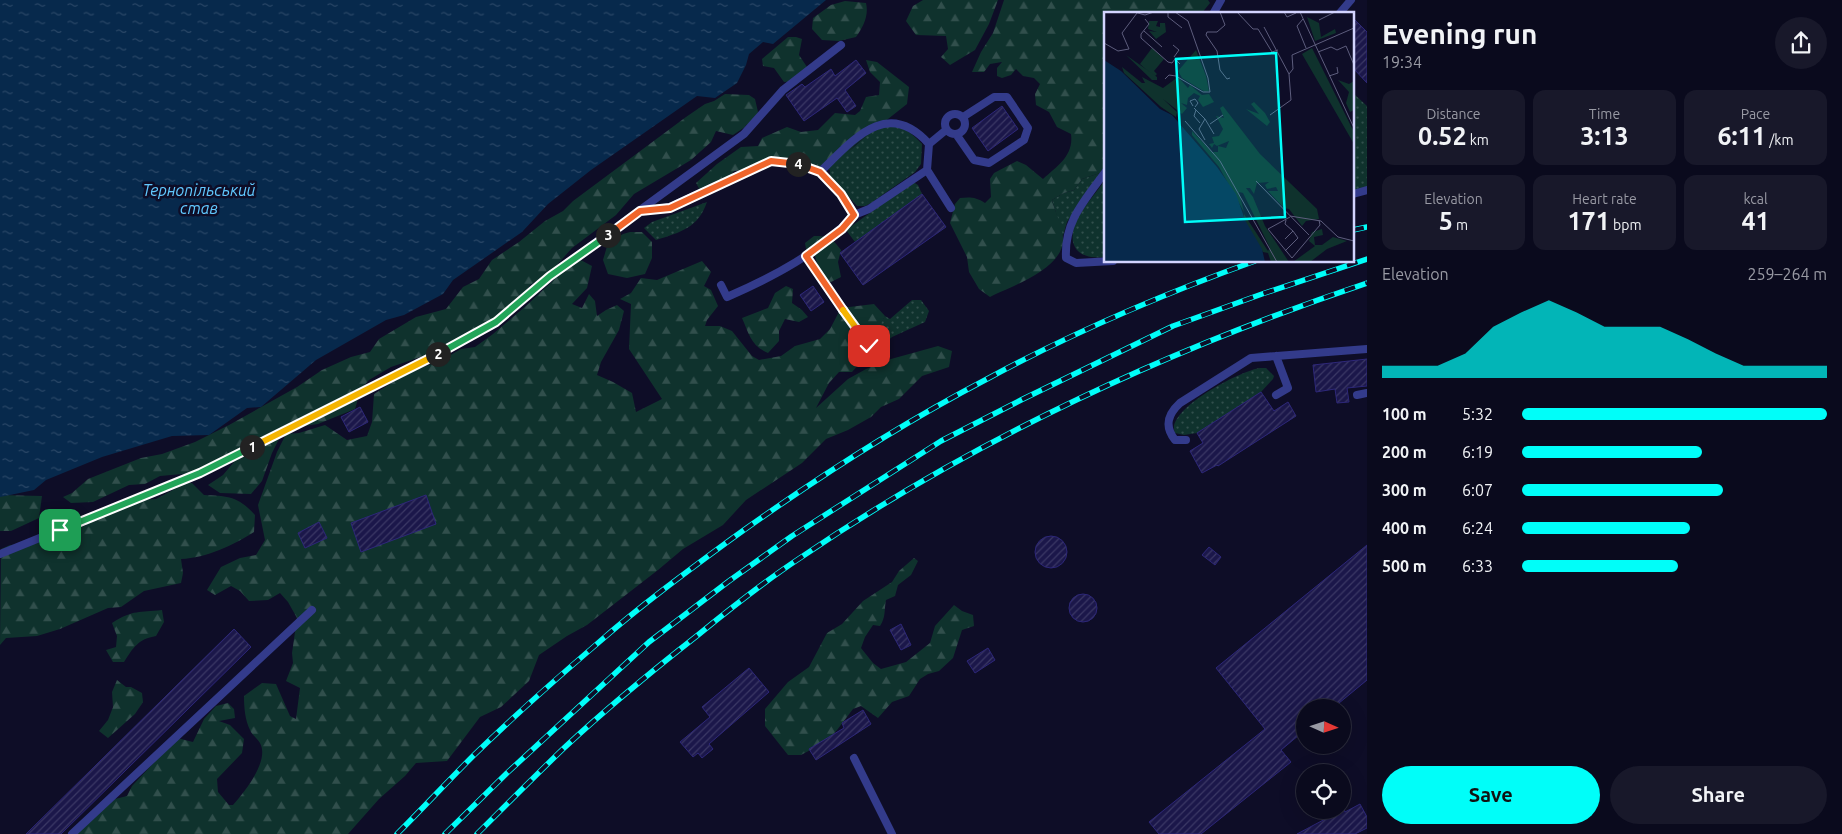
<!DOCTYPE html>
<html lang="en">
<head>
<meta charset="utf-8">
<style>
	:root { --surface:#0a0a1d; --page:#18182a; --text:#f1f3f6; --muted:#999aa4; --line:#2a2b3b; --accent:#00fef9 }
	body { margin:0; font-family:Ubuntu,sans-serif; background:var(--page); color:var(--text); height:100vh; display:flex; flex-direction:column; font-size:19px; white-space:nowrap }
	* { box-sizing:border-box; margin:0 }
	p { font-size:16px; color:var(--muted) }
	.icon { flex:none; width:28px; height:28px; fill:none; stroke:currentColor; stroke-width:2; stroke-linecap:round; stroke-linejoin:round }
	.map { position:relative; flex:1; overflow:hidden }
	.panel { display:flex; flex-direction:column; background:var(--surface); width:475px }
	.panel>* { flex:none }
	.needle { width:32px; rotate:93deg }
	.fabs { position:absolute; left:1296px; top:699px; display:grid; gap:10px }
	.fabs a { display:grid; place-items:center; width:55px; height:55px; border-radius:50%; background:var(--surface); box-shadow:0 5px 20px #0002,0 0 0 1px var(--line); font-size:25px }
	.pin { position:absolute; display:grid; place-items:center; width:42px; height:42px; color:#fff; margin:-21px; border-radius:10px; box-shadow:0 2px 8px #0006 }
	.km { position:absolute; width:25px; height:25px; margin:-12px; border-radius:50%; background:#222; color:#fff; font-size:14px; line-height:25px; text-align:center }
	.round { display:grid; place-items:center; flex:none; width:52px; height:52px; border-radius:26px; background:var(--page) }
	.headline { display:flex; align-items:center; justify-content:space-between; height:85px; padding:0 15px }
	h1 { font-size:28px; font-weight:600; line-height:38px }
	.figures { display:grid; grid-template-columns:repeat(3,1fr); gap:8px; height:85px; padding:5px 15px }
	.figures div { display:grid; align-content:center; border-radius:12px; background:var(--page); text-align:center }
	.figures b { font-size:25px; font-weight:600 }
	.figures small { font-size:14px; font-weight:400 }
	.figures p { font-size:14px }
	.chart { height:140px; padding:10px 15px }
	.chart p { display:flex; justify-content:space-between }
	.chart svg { width:100%; height:90px; margin-top:5px; fill:var(--accent); opacity:.7 }
	.cta { display:flex; gap:10px; margin-top:auto; padding:10px 15px }
	.cta a { flex:1; height:58px; border-radius:30px; background:var(--accent); color:#111; font-size:20px; font-weight:600; line-height:58px; text-align:center }
	.cta a+a { background:var(--page); color:var(--text) }
	ul { padding:0 15px; list-style:none; font-size:16px }
	li { display:grid; grid-template-columns:80px 60px 1fr; align-items:center; height:38px }
	li i { height:12px; border-radius:6px; background:var(--accent) }
	main { display:flex; flex:1; min-height:0 }
	.map>svg:first-child { display:block }
	.grass { fill:url(#grass-dots) }
	.forest { fill:url(#forest-firs) }
	.water { fill:url(#water-ripples) }
	.building { fill:url(#building-hatch); stroke:#2d2779 }
	.lines { fill:none; stroke-linecap:round; stroke-linejoin:round }
	.lane { stroke:#333b8b; stroke-width:8 }
	.rail-casing { stroke:#00fef9; stroke-width:5.5 }
	.rail { stroke:#0e0d27; stroke-width:4; stroke-dasharray:11; stroke-linecap:butt }
	.split-1-casing { stroke:#fff; stroke-width:10 }
	.split-2-casing { stroke:#fff; stroke-width:10 }
	.split-3-casing { stroke:#fff; stroke-width:10 }
	.split-4-casing { stroke:#fff; stroke-width:10 }
	.split-5-casing { stroke:#fff; stroke-width:10 }
	.split-6-casing { stroke:#fff; stroke-width:10 }
	.split-1 { stroke:#22a559; stroke-width:6 }
	.split-2 { stroke:#f5b400; stroke-width:6 }
	.split-3 { stroke:#22a559; stroke-width:6 }
	.split-4 { stroke:#f0652b; stroke-width:6 }
	.split-5 { stroke:#f0652b; stroke-width:6 }
	.split-6 { stroke:#f5b400; stroke-width:6 }
	.labels { text-anchor:middle; stroke-width:5; stroke-linejoin:round; paint-order:stroke }
	.water-label { font-size:16px; font-style:italic; fill:#61c9ff; stroke:#0e0d27 }
	.inset-road { fill:none; stroke:#5d5d7d; stroke-width:1 }
	.view { fill:#00fef9; fill-opacity:0.15; stroke:#00fef9; stroke-width:2.5 }
	.inset-edge { fill:none; stroke:#d3d4ff; stroke-width:2.5 }
</style>
</head>
<body>
<main>
<div class="map">
<svg width="1367" height="834" viewBox="0 0 1367 834">
	<defs>
		<pattern id="grass-dots" width="8" height="8" patternUnits="userSpaceOnUse" patternTransform="scale(1.25)"><rect width="8" height="8" fill="#0f322d"/><path d="M2 2h.1M6 6h.1" fill="none" stroke="#314f4c" stroke-width="1.8" stroke-linecap="round"/></pattern>
		<pattern id="forest-firs" width="22" height="20" patternUnits="userSpaceOnUse" patternTransform="scale(1.25)"><rect width="22" height="20" fill="#0f322d"/><path d="M5 1l3.5 6h-7zM16 11l3.5 6h-7z" fill="#314f4c"/></pattern>
		<pattern id="water-ripples" width="26" height="14" patternUnits="userSpaceOnUse" patternTransform="scale(1.25)"><rect width="26" height="14" fill="#07294c"/><path d="M2 4q2-2 4 0t4 0M15 11q2-2 4 0t4 0" fill="none" stroke="#2a4767"/></pattern>
		<pattern id="building-hatch" width="6" height="6" patternUnits="userSpaceOnUse" patternTransform="scale(1.25)"><rect width="6" height="6" fill="#1b174a"/><path d="M-1 1l2-2M0 6l6-6M5 7l2-2" fill="none" stroke="#3b3865"/></pattern>
	</defs>
	<rect width="100%" height="100%" fill="#0e0d27"/>
	<!-- grass -->
	<path class="grass" d="M 1353,93 L 1367,106 L 1367,187 L 1353,190 Z
		M 889,126 C 905,126 911,133 922,144 L 921,164 L 915,172 L 871,203 L 865,206 L 857,206 L 830,176 L 830,168 L 872,131 Z
		M 1100,173 L 1067,222 L 1063,236 L 1052,200 L 1064,193 L 1074,190 L 1082,179 Z
		M 1106,179 L 1106,257 C 1083,260 1066,250 1075,224 C 1080,210 1097,192 1106,179 Z
		M 913,182 L 918,185 L 922,194 L 855,242 L 846,230 Z
		M 707,202 C 698,228 681,232 656,240 L 644,228 L 652,222 Z
		M 912,300 L 921,300 L 929,311 L 925,322 L 892,337 L 884,344 L 876,347 L 872,337 L 885,316 L 890,319 Z
		M 1260,368 L 1266,368 L 1274,376 L 1273,379 L 1261,392 L 1197,433 L 1184,435 L 1175,433 C 1164,410 1242,370 1260,368 Z"/>
	<!-- forest -->
	<path class="forest" d="M 923,0 L 998,0 L 989,24 L 975,50 L 950,65 L 941,57 L 948,49 L 946,36 L 916,35 L 906,21 L 913,6 Z
		M 1004,0 L 1208,0 L 1210,3 L 1201,14 L 1106,14 L 1106,164 L 1100,173 L 1082,179 L 1074,190 L 1064,193 L 1052,200 C 1055,212 1062,225 1063,237 C 1066,268 1012,286 990,297 L 979,289 L 969,272 L 967,257 L 950,223 L 955,204 L 960,198 C 970,197 976,197 985,203 L 991,197 L 990,179 L 994,173 L 1017,161 L 1026,165 L 1043,179 C 1057,166 1074,156 1071,134 L 1057,127 L 1049,112 L 1036,105 L 1035,94 L 1040,84 L 1034,78 L 1023,76 L 1016,69 L 1011,75 L 1002,78 L 997,76 L 997,68 L 1002,62 L 990,64 L 984,72 L 972,72 L 981,52 L 993,33 Z
		M 845,1 L 866,3 C 869,16 863,27 856,37 L 839,41 L 822,40 L 812,29 L 813,18 L 831,5 Z
		M 788,37 L 796,37 L 802,39 L 799,55 L 807,67 L 798,81 L 784,82 L 774,68 L 763,66 L 762,59 Z
		M 866,60 L 877,62 L 909,87 L 907,104 L 855,145 L 831,170 L 816,168 L 785,159 L 768,168 L 734,171 L 723,186 L 702,194 L 696,183 L 717,164 L 741,147 L 758,146 L 762,138 L 787,127 L 801,132 L 818,130 L 835,113 L 855,115 L 860,111 L 866,97 L 879,95 L 880,82 L 870,72 Z
		M 725,94 L 749,95 L 755,99 L 758,112 L 752,122 L 746,125 L 745,127 L 733,135 L 716,131 L 711,142 L 691,160 L 634,194 L 616,215 L 572,248 L 549,274 L 530,285 L 522,302 L 444,349 L 391,367 L 369,380 L 361,389 L 355,409 L 318,424 L 284,429 L 272,453 L 262,481 L 251,494 L 220,493 L 208,485 L 223,475 L 234,462 L 226,457 L 193,473 L 160,476 L 145,484 L 129,485 L 93,502 L 71,503 L 63,497 L 72,493 L 88,479 L 141,458 L 162,454 L 195,442 L 229,425 L 297,387 L 322,370 L 351,357 L 370,352 L 379,339 L 416,317 L 446,309 L 463,287 L 479,279 L 492,260 L 519,242 L 545,221 L 563,211 L 573,201 L 686,117 L 705,104 L 714,101 Z
		M 630,232 L 642,232 L 652,242 L 652,258 L 645,274 L 627,278 L 608,274 L 603,260 L 608,243 L 623,234 Z
		M 814,236 C 829,236 832,238 841,250 L 838,262 L 841,277 L 831,282 L 821,278 L 815,256 L 806,249 L 805,243 Z
		M 577,258 L 592,266 L 587,288 L 572,304 L 582,308 L 589,294 L 595,301 L 597,316 L 606,310 L 617,305 L 624,311 L 619,330 L 601,362 L 597,375 L 613,382 L 632,393 L 636,412 L 662,399 L 629,349 L 631,304 L 620,299 L 631,293 L 641,278 L 657,280 L 702,261 L 711,272 L 704,286 L 711,290 L 718,306 L 707,320 L 705,326 L 720,326 L 732,331 L 752,356 L 759,360 L 781,356 L 795,346 L 820,339 L 830,329 L 841,308 L 874,304 L 885,316 L 875,335 L 860,349 L 860,363 L 852,372 L 839,372 L 829,383 L 816,408 L 848,379 L 866,369 L 891,359 L 938,346 L 952,351 L 949,367 L 922,376 L 899,399 L 881,407 L 871,417 L 848,430 L 826,439 L 802,463 L 746,500 L 723,525 L 683,549 L 658,570 L 587,625 L 567,636 L 539,655 L 529,681 L 501,707 L 480,717 L 447,761 L 416,763 L 405,776 L 379,799 L 348,834 L 74,834 L 115,799 L 127,796 L 132,786 L 177,738 L 193,742 L 204,719 L 216,706 L 228,703 L 234,709 L 235,718 L 219,721 L 230,725 L 244,739 L 242,753 L 217,779 L 218,792 L 229,805 L 233,805 C 244,792 270,761 260,743 C 257,738 252,735 250,730 C 245,720 244,707 244,696 L 262,683 L 276,684 L 290,716 L 296,719 L 300,688 L 286,681 L 293,663 L 292,653 L 297,618 L 288,602 L 280,593 L 268,600 L 249,601 L 240,591 L 231,586 L 215,595 L 207,590 L 221,567 L 240,558 L 256,555 L 265,540 L 258,505 L 277,452 L 286,434 L 299,433 L 325,425 L 347,440 L 367,436 L 372,422 L 374,394 L 409,372 L 440,361 L 461,349 L 475,347 L 493,334 L 527,305 Z
		M 786,286 L 793,289 L 792,303 L 802,310 L 808,317 L 799,322 L 785,319 L 779,331 L 779,341 L 768,353 C 751,346 749,334 742,318 L 768,308 L 775,293 Z
		M 186,483 L 192,483 L 204,495 C 227,496 238,496 255,515 L 254,532 C 234,545 206,558 181,559 L 183,573 L 181,583 L 144,591 L 121,607 L 108,608 L 60,629 L 37,636 L 6,638 L 0,645 L 1,549 L 10,545 L 36,543 L 52,535 L 66,532 L 73,527 L 85,526 L 91,519 L 137,500 L 156,499 Z
		M 0,495 L 42,496 L 39,518 L 11,531 L 0,531 Z
		M 914,558 L 918,561 L 911,575 L 898,585 L 895,596 L 886,600 C 884,610 886,617 880,626 L 873,625 L 865,637 L 861,648 L 873,663 L 881,669 L 906,662 L 930,643 L 935,626 L 954,605 L 962,611 L 973,615 L 974,626 L 962,630 L 953,658 L 939,671 L 928,674 L 920,679 L 909,696 L 892,702 L 878,718 L 861,706 L 853,709 L 837,730 L 827,741 L 801,755 L 788,755 L 765,726 L 765,709 L 788,682 L 809,667 L 827,633 L 842,624 L 863,601 L 892,582 L 899,571 Z
		M 162,610 L 164,622 L 156,636 C 138,639 133,648 124,662 L 113,662 L 106,650 L 116,647 L 117,636 L 112,623 C 134,609 139,613 162,610 Z
		M 117,680 L 126,687 L 131,687 L 142,693 L 143,702 L 135,714 L 108,738 L 99,731 L 108,720 L 113,707 L 112,692 Z"/>
	<!-- water -->
	<path class="water" d="M 0,0 L 826,0 L 773,44 L 763,42 L 749,54 L 746,65 L 737,83 L 715,98 L 697,96 L 591,170 L 548,204 L 522,232 L 453,280 L 443,294 L 404,315 L 386,320 L 316,360 L 261,407 L 247,408 L 209,435 L 172,436 L 102,457 L 46,480 L 34,490 L 0,497 Z"/>
	<!-- building -->
	<path class="building" d="M 1353,18 L 1367,32 L 1367,83 L 1353,68 Z
		M 856,60 L 866,73 L 845,90 L 856,106 L 847,112 L 837,98 L 804,121 L 786,95 L 802,84 L 805,87 L 831,69 L 835,76 Z
		M 1002,106 L 1018,129 L 988,151 L 972,128 Z
		M 922,194 L 946,227 L 863,285 L 840,253 Z
		M 813,286 L 824,302 L 811,311 L 800,295 Z
		M 1367,359 L 1367,386 L 1347,388 L 1349,402 L 1337,403 L 1335,389 L 1316,392 L 1313,365 Z
		M 1261,392 L 1274,411 L 1288,402 L 1296,416 L 1218,466 L 1217,465 L 1202,473 L 1190,451 L 1203,443 L 1197,433 Z
		M 360,407 L 368,422 L 349,432 L 341,417 Z
		M 426,495 L 436,524 L 361,552 L 351,523 Z
		M 319,522 L 327,538 L 305,548 L 298,533 Z
		M1035 552a16 16 0 1 1 32 0a16 16 0 1 1-32 0Z
		M 1367,545 L 1367,680 L 1333,708 L 1305,708 L 1305,730 L 1281,750 L 1291,762 L 1201,834 L 1159,834 L 1149,822 L 1265,729 L 1216,668 Z
		M 1209,547 L 1221,557 L 1215,565 L 1202,555 Z
		M1069 608a14 14 0 1 1 28 0a14 14 0 1 1-28 0Z
		M 901,624 L 911,645 L 901,650 L 890,630 Z
		M 234,629 L 251,647 L 61,834 L 26,834 Z
		M 988,648 L 995,660 L 975,673 L 967,661 Z
		M 749,668 L 769,692 L 709,744 L 713,749 L 702,758 L 698,753 L 693,757 L 680,742 L 710,717 L 702,707 Z
		M 863,710 L 871,724 L 816,760 L 809,749 L 844,728 L 842,723 Z
		M 1360,804 L 1367,817 L 1367,828 L 1355,834 L 1297,834 L 1344,809 L 1345,812 Z"/>
	<g class="lines">
		<!-- lane -->
		<path class="lane" d="M 1213,14 L 1221,0
			M 1339,14 L 1351,0
			M945 124a10 10 0 1 1 20 0a10 10 0 1 1-20 0Z
			M 956,134 L 974,160 L 989,163 L 1024,140 L 1028,128 L 1007,97 L 994,97 L 963,117
			M 927,170 L 951,208
			M 1106,171 C 1085,200 1064,221 1066,258 L 1076,263 L 1113,261
			M 820,172 C 853,140 887,97 929,144
			M 1353,194 L 1367,190
			M 642,211 L 670,207 L 771,161 L 794,163 L 820,172 L 841,194 L 854,215 L 869,209 L 927,170 L 929,144 L 946,130
			M 806,255 L 833,297 L 879,362
			M 721,285 L 727,297 C 773,277 821,252 854,215
			M 1276,395 L 1288,388 L 1276,356
			M 1357,395 L 1367,393
			M 1186,440 L 1175,440 C 1164,426 1168,414 1180,403 L 1251,358 L 1367,349
			M 0,554 L 200,473 L 449,348 L 496,322 L 550,276 L 744,134 L 783,90 L 841,45
			M 854,758 L 892,834
			M 72,834 L 312,610"/>
		<defs>
			<path id="rail" d="M 1353,230 L 1367,227
				M 397,834 C 423,808 448,781 474,755 C 514,716 556,679 598,643 C 640,606 685,573 730,540 C 812,481 897,426 987,379 C 1072,333 1163,294 1255,261
				M 445,834 L 507,773 L 649,642 L 729,581 L 792,536 L 941,441 L 1021,400 L 1173,326 L 1262,294 L 1367,259
				M 477,834 C 506,805 535,776 564,748 C 607,708 652,671 698,635 C 731,608 765,581 800,558 C 975,439 1167,350 1367,283"/>
		</defs>
		<!-- rail casing -->
		<use href="#rail" class="rail-casing"/>
		<!-- rail -->
		<use href="#rail" class="rail"/>
	</g>
	<g class="lines">
		<defs>
			<path id="split-1" d="M 60,530 L 200,473 L 252,447"/>
			<path id="split-2" d="M 252,447 L 438,354"/>
			<path id="split-3" d="M 438,354 L 496,322 L 550,276 L 608,235"/>
			<path id="split-4" d="M 608,235 L 640,211 L 670,208 L 771,161 L 798,164"/>
			<path id="split-5" d="M 798,164 L 820,172 L 841,194 L 854,215 L 842,229 L 806,256 L 843,310"/>
			<path id="split-6" d="M 843,310 L 869,346"/>
		</defs>
		<!-- split-1 casing -->
		<use href="#split-1" class="split-1-casing"/>
		<!-- split-2 casing -->
		<use href="#split-2" class="split-2-casing"/>
		<!-- split-3 casing -->
		<use href="#split-3" class="split-3-casing"/>
		<!-- split-4 casing -->
		<use href="#split-4" class="split-4-casing"/>
		<!-- split-5 casing -->
		<use href="#split-5" class="split-5-casing"/>
		<!-- split-6 casing -->
		<use href="#split-6" class="split-6-casing"/>
		<!-- split-1 -->
		<use href="#split-1" class="split-1"/>
		<!-- split-2 -->
		<use href="#split-2" class="split-2"/>
		<!-- split-3 -->
		<use href="#split-3" class="split-3"/>
		<!-- split-4 -->
		<use href="#split-4" class="split-4"/>
		<!-- split-5 -->
		<use href="#split-5" class="split-5"/>
		<!-- split-6 -->
		<use href="#split-6" class="split-6"/>
	</g>
	<g class="labels">
		<!-- water labels -->
		<g class="water-label">
			<text x="199" y="196">Тернопільський<tspan x="199" dy="18">став</tspan></text>
		</g>
	</g>
	<!-- overview -->
	<g transform="translate(1104 12)">
		<rect width="250" height="250" fill="#0e0d27"/>
		<path d="M 48,36 L 60,47 L 50,59 L 53,62 L 50,65 L 36,52 ZM 92,38 L 102,64 L 105,79 L 101,80 L 78,66 L 74,59 Z" fill="#0f322d"/>
		<path d="M 203,5 L 215,11 L 217,25 L 231,17 L 232,21 L 211,29 ZM 45,9 L 54,9 L 52,14 L 56,15 L 56,11 L 61,11 L 62,20 L 52,27 L 45,19 L 53,20 L 44,17 ZM 208,36 L 250,120 L 250,132 L 198,42 ZM 22,43 L 53,65 L 53,68 L 48,68 ZM 18,55 L 38,71 L 41,71 L 38,65 L 59,76 L 74,65 L 84,76 L 86,73 L 98,83 L 105,82 L 110,90 L 99,95 L 94,88 L 96,84 L 90,81 L 84,86 L 83,93 L 77,91 L 83,96 L 78,102 L 59,87 L 73,100 L 72,105 L 57,95 L 20,61 ZM 234,68 L 245,72 L 250,69 L 250,98 L 246,100 L 242,91 L 245,80 ZM 150,90 L 161,101 L 166,110 L 163,114 L 142,97 L 155,102 L 147,92 ZM 119,94 L 156,142 L 213,197 L 215,207 L 202,209 L 198,214 L 185,197 L 180,196 L 164,179 L 174,179 L 172,175 L 163,177 L 161,173 L 165,170 L 153,171 L 150,182 L 146,176 L 142,176 L 149,185 L 161,214 L 185,250 L 167,250 L 164,241 L 159,240 L 140,209 L 140,202 L 164,239 L 166,236 L 139,181 L 135,180 L 140,200 L 115,155 L 88,123 L 88,119 L 108,140 L 114,140 L 114,134 L 122,136 L 125,129 L 113,134 L 110,132 L 108,136 L 105,132 L 110,131 L 108,125 L 115,124 L 119,117 L 112,104 L 120,106 L 116,96 ZM 218,217 L 219,223 L 210,225 L 211,233 L 218,233 L 229,225 L 243,229 L 223,237 L 206,250 L 189,250 L 211,234 L 205,229 L 208,220 Z" fill="#0f322d"/>
		<path d="M 0,48 L 17,59 L 56,97 L 68,103 L 113,155 L 132,182 L 141,208 L 158,237 L 161,250 L 0,250 Z" fill="#07294c"/>
		<path class="inset-road" d="M 30,0 L 41,3 L 50,0M 64,0 L 64,5 L 78,16M 116,0 L 121,13 L 113,20 L 103,20 L 102,23 L 113,39 L 116,58 L 123,67 L 126,66M 133,0 L 149,17 L 154,17 L 168,40 L 174,38M 180,0 L 183,5 L 192,1M 196,0 L 250,116M 41,7 L 45,12 L 37,22 L 37,26 L 64,50 L 68,51 L 71,47 L 76,52M 199,7 L 193,14 L 202,36M 215,8 L 231,0M 160,15 L 185,62M 40,19 L 58,35M 0,31 L 14,39 L 25,37 L 18,21 L 33,1M 69,33 L 75,38 L 70,45M 214,40 L 227,35 L 233,38 L 242,34 L 250,53M 225,64 L 234,61 L 233,55M 61,67 L 65,63 L 72,64 L 99,80 L 106,80 L 104,66 L 84,9 L 71,0M 89,94 L 86,89 L 91,87 L 94,91 L 91,95M 90,96 L 101,107 L 95,117 L 101,128M 92,98 L 90,104 L 96,111M 166,103 L 187,88 L 185,62 L 189,57 L 188,43 L 250,16M 101,107 L 110,122M 81,109 L 116,149 L 173,250M 106,112 L 119,103M 152,169 L 205,223M 186,204 L 217,209 L 234,225 L 250,229M 186,205 L 164,217 L 188,246 L 216,213 L 215,208M 181,227 L 189,219 L 181,212 L 182,208M 181,239 L 194,226 L 189,219"/>
		<path class="view" d="M 172,41 L 181,205 L 81,210 L 72,47 Z"/>
		<rect width="250" height="250" class="inset-edge"/>
	</g>
</svg>
<div class="fabs">
<a><svg class="needle" viewBox="-14 -14 28 28"><path d="M0-13l5 13h-10z" fill="#e53935"/><path d="M0 13l5-13h-10z" fill="#999aa4"/></svg></a>
<a><svg class="icon" aria-label="locate" viewBox="0 0 24 24"><circle cx="12" cy="12" r="6"/><path d="M12 2v4M12 18v4M2 12h4M18 12h4"/></svg></a>
</div>
<div class="pin" style="left:60px;top:530px;background:#1e9e55"><svg class="icon" aria-label="arrive" viewBox="0 0 24 24"><path d="M6 21V4h12l-3 4 3 4H6"/></svg></div>
<div class="pin" style="left:869px;top:346px;background:#d93025"><svg class="icon" aria-label="check" viewBox="0 0 24 24"><path d="M5 12l5 5 9-10"/></svg></div>
<b class="km" style="left:252px;top:447px">1</b>
<b class="km" style="left:438px;top:354px">2</b>
<b class="km" style="left:608px;top:235px">3</b>
<b class="km" style="left:798px;top:164px">4</b>
</div>
<section class="panel">
<div class="headline"><div><h1>Evening run</h1><p>19:34</p></div><a class="round"><svg class="icon" aria-label="share" viewBox="0 0 24 24"><path d="M12 15V3M7 8l5-5 5 5M5 13v7h14v-7"/></svg></a></div>
<div class="figures">
<div><p>Distance</p><b>0.52<small> km</small></b></div>
<div><p>Time</p><b>3:13</b></div>
<div><p>Pace</p><b>6:11<small> /km</small></b></div>
</div>
<div class="figures">
<div><p>Elevation</p><b>5<small> m</small></b></div>
<div><p>Heart rate</p><b>171<small> bpm</small></b></div>
<div><p>kcal</p><b>41</b></div>
</div>
<div class="chart"><p><span>Elevation</span>259–264 m</p>
<svg viewBox="0 0 160 44" preserveAspectRatio="none"><path d="M0 44V38L10 38L20 38L30 32L40 19L50 12L60 6L70 12L80 19L90 19L100 19L110 25L120 32L130 38L140 38L150 38L160 38V44z"/></svg>
</div>
<ul>
<li><b>100 m</b>5:32<i style="width:100%"></i></li>
<li><b>200 m</b>6:19<i style="width:59%"></i></li>
<li><b>300 m</b>6:07<i style="width:66%"></i></li>
<li><b>400 m</b>6:24<i style="width:55%"></i></li>
<li><b>500 m</b>6:33<i style="width:51%"></i></li>
</ul>
<div class="cta"><a>Save</a><a>Share</a></div>
</section>
</main>
</body>
</html>
